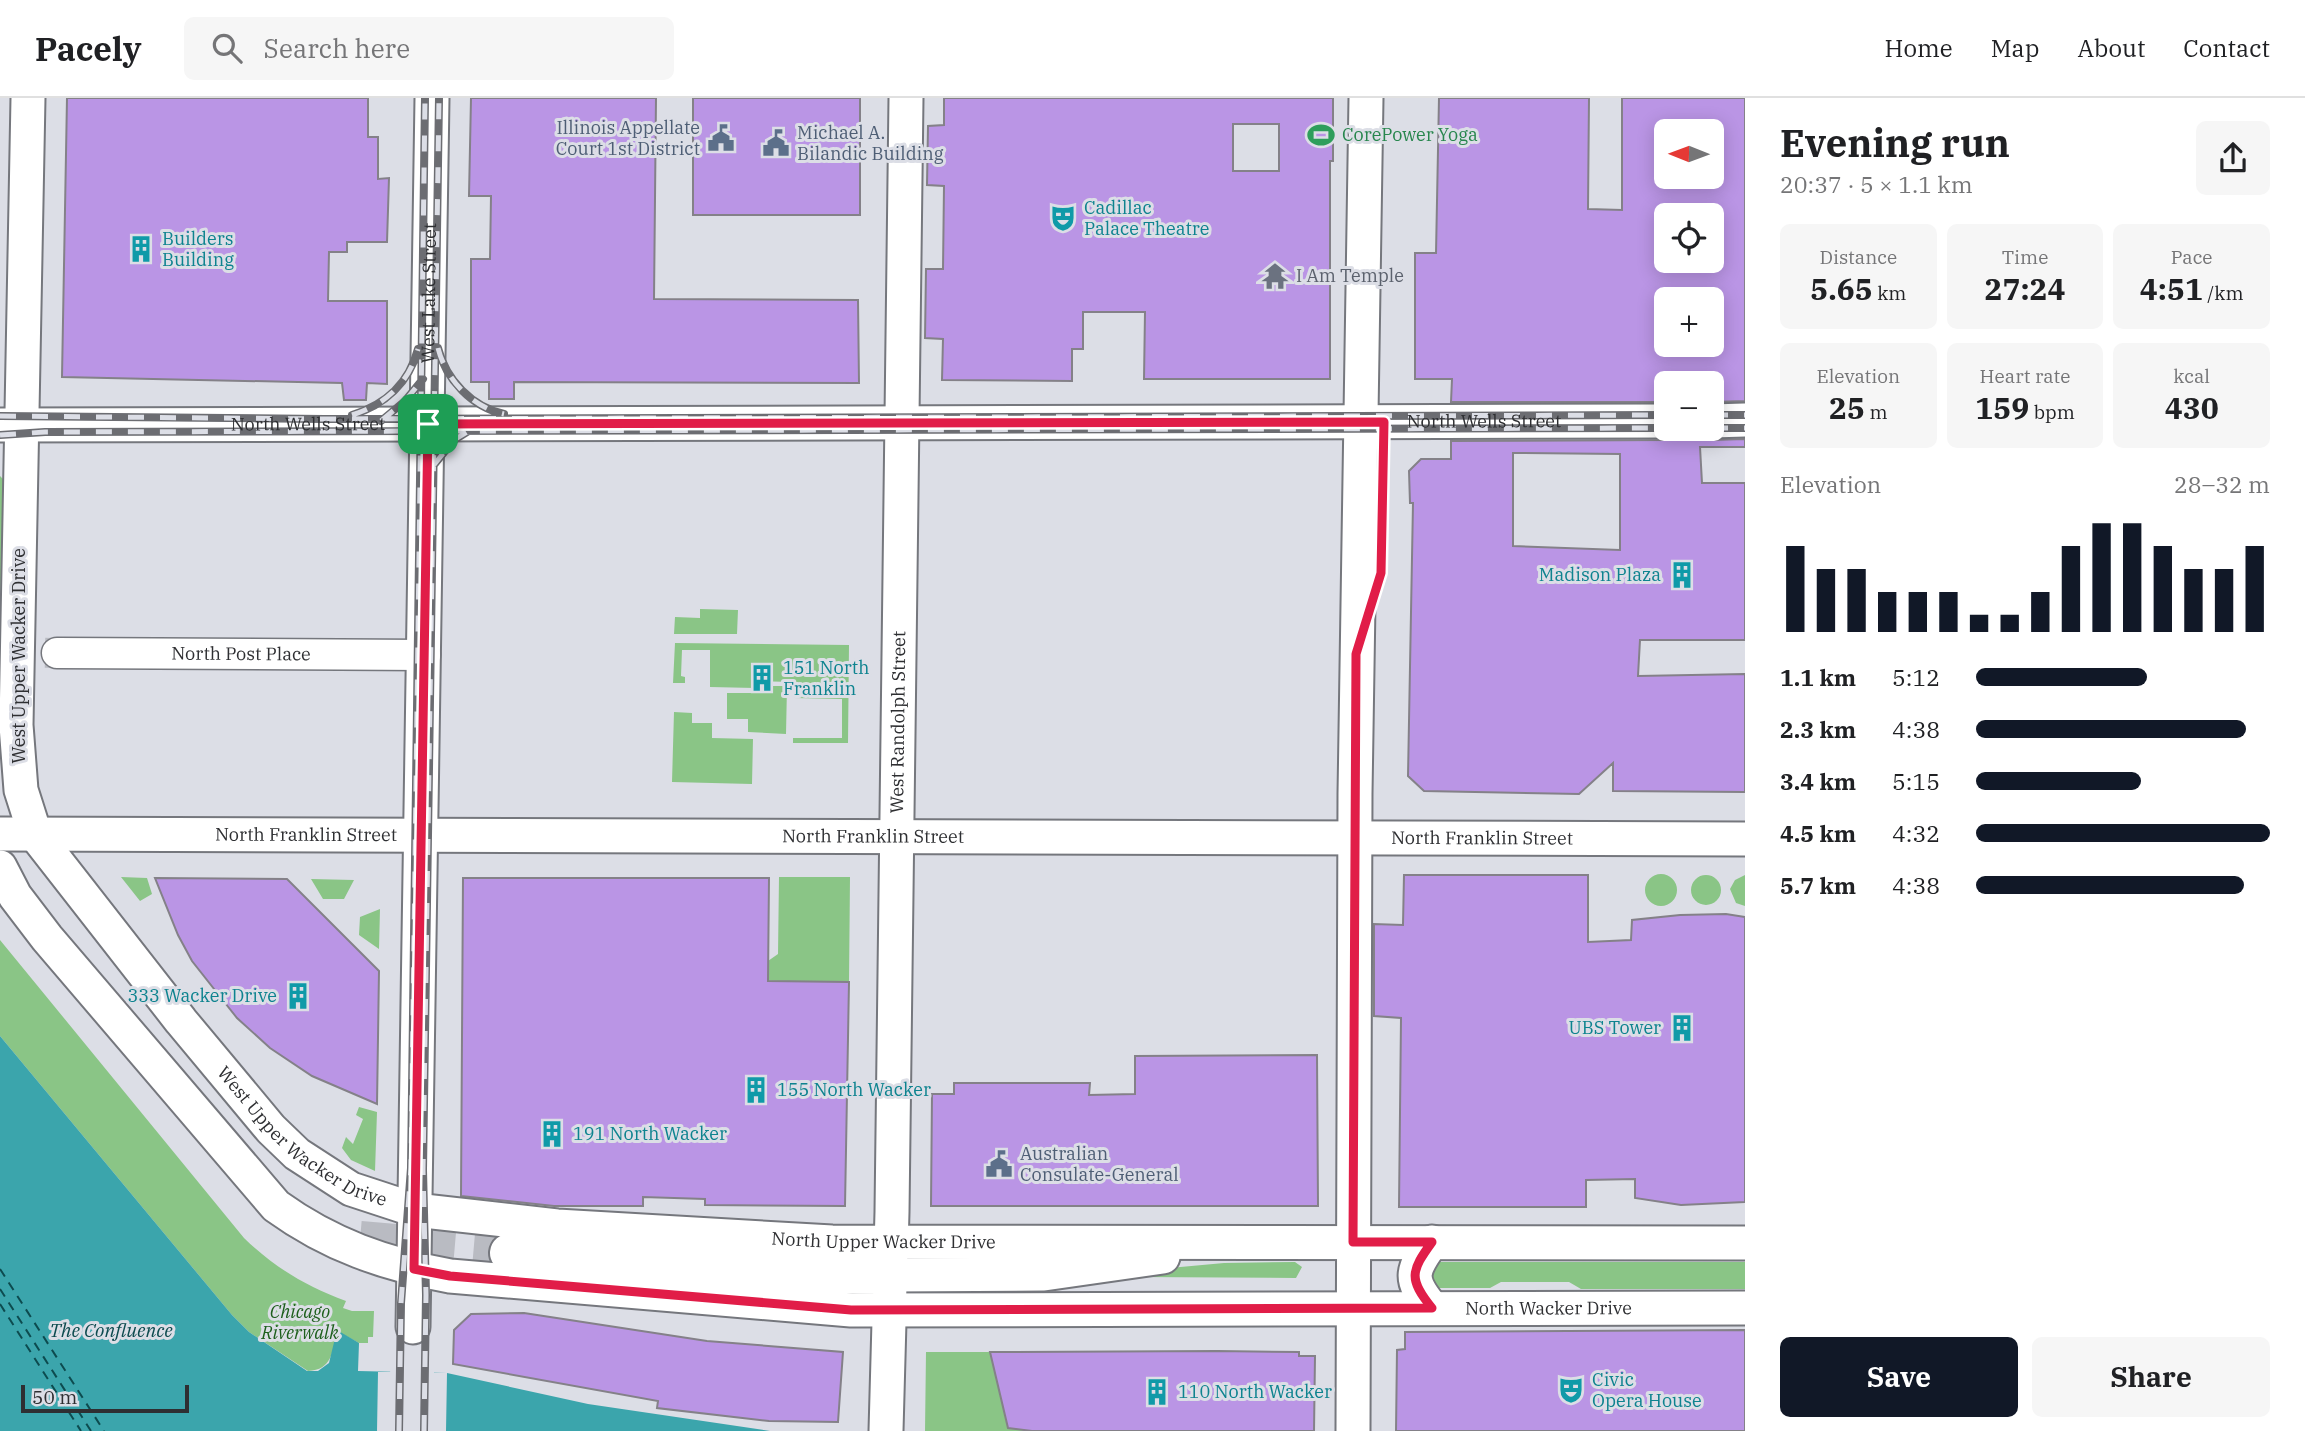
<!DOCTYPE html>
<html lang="en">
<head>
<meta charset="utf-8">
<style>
	:root { --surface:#fff; --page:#f6f6f6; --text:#202124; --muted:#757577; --line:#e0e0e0; --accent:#111827 }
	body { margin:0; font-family:"IBM Plex Serif",serif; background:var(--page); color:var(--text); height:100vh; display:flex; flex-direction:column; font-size:26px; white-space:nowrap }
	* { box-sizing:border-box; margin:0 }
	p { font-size:23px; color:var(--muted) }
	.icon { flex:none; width:38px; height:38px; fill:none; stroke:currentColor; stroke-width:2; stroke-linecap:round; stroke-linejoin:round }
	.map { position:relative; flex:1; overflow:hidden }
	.sheet { display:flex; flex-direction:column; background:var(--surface); width:560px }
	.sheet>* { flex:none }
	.needle { width:46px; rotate:271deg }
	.buttons { position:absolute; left:1654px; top:21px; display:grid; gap:14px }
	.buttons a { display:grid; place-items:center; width:70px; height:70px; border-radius:10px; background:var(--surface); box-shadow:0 4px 18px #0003; font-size:35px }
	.scale { position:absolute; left:21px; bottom:18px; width:168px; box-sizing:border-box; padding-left:7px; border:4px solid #2e2f32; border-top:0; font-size:19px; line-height:24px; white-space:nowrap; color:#2e2f32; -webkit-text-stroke:5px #dcdee6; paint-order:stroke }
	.pin { position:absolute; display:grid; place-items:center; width:60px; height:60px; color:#fff; margin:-30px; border-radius:14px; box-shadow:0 4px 10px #0006 }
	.round { display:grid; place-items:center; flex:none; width:74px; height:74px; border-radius:10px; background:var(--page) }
	.headline { display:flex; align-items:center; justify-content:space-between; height:119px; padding:0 35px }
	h1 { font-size:38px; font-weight:700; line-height:52px }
	.stats { display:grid; grid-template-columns:repeat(3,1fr); gap:10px; height:119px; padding:7px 35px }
	.stats div { display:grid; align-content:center; border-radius:10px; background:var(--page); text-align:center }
	.stats b { font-size:30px; font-weight:700 }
	.stats small { font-size:19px; font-weight:400 }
	.stats p { font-size:19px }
	.chart { height:196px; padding:14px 35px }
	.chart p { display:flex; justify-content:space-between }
	.chart svg { width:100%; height:126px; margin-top:7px; stroke:var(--accent); stroke-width:6 }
	.primary-button { display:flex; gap:14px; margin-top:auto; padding:14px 35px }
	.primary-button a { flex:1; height:80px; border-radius:10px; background:var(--accent); color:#fff; font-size:28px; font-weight:700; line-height:80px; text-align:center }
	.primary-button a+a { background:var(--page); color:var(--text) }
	ul { padding:0 35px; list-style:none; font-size:23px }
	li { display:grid; grid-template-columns:112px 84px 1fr; align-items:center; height:52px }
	li i { height:18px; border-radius:9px; background:var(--accent) }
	header { display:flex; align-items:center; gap:42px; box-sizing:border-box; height:98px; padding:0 35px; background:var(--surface); border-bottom:2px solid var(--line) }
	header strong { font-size:33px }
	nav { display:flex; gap:38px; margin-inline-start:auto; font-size:24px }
	.search { width:490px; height:63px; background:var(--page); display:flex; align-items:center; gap:18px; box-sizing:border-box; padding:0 24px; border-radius:10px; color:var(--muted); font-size:26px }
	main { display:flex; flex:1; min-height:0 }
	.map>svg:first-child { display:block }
	.green { fill:#8ac586 }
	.water { fill:#3ba5ac }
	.pier { fill:#dcdee6 }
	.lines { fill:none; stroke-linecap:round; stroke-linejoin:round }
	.ferry { stroke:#0d4b4f; stroke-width:2; stroke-dasharray:9 7; stroke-linecap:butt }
	.building { fill:#ba95e5; stroke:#848188; stroke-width:2; fill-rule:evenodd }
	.tertiary-tunnel { stroke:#b9bbc2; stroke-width:30; stroke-dasharray:30 15; stroke-linecap:butt }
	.trunk-tunnel { stroke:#b9bbc2; stroke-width:38; stroke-dasharray:38 19; stroke-linecap:butt }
	.tertiary-casing { stroke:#75777d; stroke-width:33 }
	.secondary-casing { stroke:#75777d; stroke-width:37 }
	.trunk-casing { stroke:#75777d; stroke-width:42 }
	.tertiary { stroke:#fff; stroke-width:30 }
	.secondary { stroke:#fff; stroke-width:33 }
	.trunk { stroke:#fff; stroke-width:38 }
	.rail-casing { stroke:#6c6d72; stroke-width:8 }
	.rail { stroke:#dcdee6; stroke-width:5; stroke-dasharray:16; stroke-linecap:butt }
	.route-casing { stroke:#fff; stroke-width:14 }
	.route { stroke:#e11d48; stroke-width:9 }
	.labels { text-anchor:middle; stroke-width:6; stroke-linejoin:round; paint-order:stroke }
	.service-label { font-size:18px; fill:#4e5e75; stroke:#dcdee6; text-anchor:start }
	.leisure-label { font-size:18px; fill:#27864d; stroke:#dcdee6; text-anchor:start }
	.culture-label { font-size:18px; fill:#0d838f; stroke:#dcdee6; text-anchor:start }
	.worship-label { font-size:18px; fill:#5b616d; stroke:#dcdee6; text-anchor:start }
	.street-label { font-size:18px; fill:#2e2f32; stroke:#dcdee6 }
	.park-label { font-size:18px; font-style:italic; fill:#1d5f1c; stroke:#dcdee6 }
	.water-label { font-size:19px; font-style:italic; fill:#0d4b4f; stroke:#dcdee6 }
</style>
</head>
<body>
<header>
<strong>Pacely</strong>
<div class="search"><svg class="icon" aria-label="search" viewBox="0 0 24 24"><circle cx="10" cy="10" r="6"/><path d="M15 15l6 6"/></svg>Search here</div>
<nav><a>Home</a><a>Map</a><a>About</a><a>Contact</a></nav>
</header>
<main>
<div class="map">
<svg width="1745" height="1333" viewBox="0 0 1745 1333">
	<rect width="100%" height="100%" fill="#dcdee6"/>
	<!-- green -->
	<path class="green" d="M 0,378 L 5,383 L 0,503 Z
		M 700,511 L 738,512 L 737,536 L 674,536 L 675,519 L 700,520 Z
		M 675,545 L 849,547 L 848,645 L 793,645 L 793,640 L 842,640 L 842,601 L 794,600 L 793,584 L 756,583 L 755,590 L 710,589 L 710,552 L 682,552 L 681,578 L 685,579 L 685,585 L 673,585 Z
		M 758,588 L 787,588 L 786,636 L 748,634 L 748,621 L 727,621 L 727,595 L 757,595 Z
		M 674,614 L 692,615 L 692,625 L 712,625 L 712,640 L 753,641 L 752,686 L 672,684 Z
		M1645 792a16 16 0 1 1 32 0a16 16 0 1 1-32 0Z
		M1691 792a15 15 0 1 1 30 0a15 15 0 1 1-30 0Z
		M 1745,777 L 1745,808 L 1736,805 L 1730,791 L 1735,782 Z
		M 121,779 L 147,780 L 152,796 L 140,803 Z
		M 779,779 L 850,779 L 849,884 L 695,882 L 695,862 L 768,863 L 778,856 Z
		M 311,781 L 354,782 L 344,801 L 323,801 Z
		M 380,811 L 379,851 L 359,837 L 360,819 Z
		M 0,842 L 244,1140 C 275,1170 306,1188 346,1203 L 343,1210 L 352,1213 L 374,1213 L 373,1239 L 368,1239 L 368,1245 L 359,1245 L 337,1233 C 333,1253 332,1272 308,1273 L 249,1234 L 232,1217 L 0,938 Z
		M 359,1009 L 377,1014 L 375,1073 L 351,1062 L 342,1050 L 346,1039 L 353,1046 L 363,1021 L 356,1017 Z
		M 1295,1164 L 1302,1169 L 1296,1180 L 1136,1179 L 1137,1173 L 1224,1165 Z
		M 1438,1164 L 1745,1164 L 1745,1191 L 1581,1191 L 1569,1184 L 1501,1184 L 1490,1190 L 1437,1190 L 1428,1174 Z
		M 926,1254 L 990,1254 L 1008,1330 L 1052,1333 L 925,1333 Z"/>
	<!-- water -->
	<path class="water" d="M 0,938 L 232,1217 L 249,1234 L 307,1273 L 318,1273 L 329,1265 L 337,1232 L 359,1245 L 358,1273 L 447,1275 L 588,1306 L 770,1333 L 0,1333 Z"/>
	<!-- pier -->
	<path class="pier" d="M 391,1271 L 434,1272 L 434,1275 L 447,1275 L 446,1333 L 377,1333 L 378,1274 L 390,1274 Z"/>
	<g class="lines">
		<!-- ferry -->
		<path class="ferry" d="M 0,1171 L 104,1333
			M 0,1191 L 91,1333
			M 0,1206 L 81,1333"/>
	</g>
	<!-- building -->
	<path class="building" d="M 67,0 L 368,0 L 368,39 L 378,39 L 378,81 L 389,80 L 387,144 L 347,144 L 347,154 L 329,154 L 328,203 L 387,203 L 387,286 L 367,285 L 366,302 L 344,302 L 342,285 L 62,279 Z
		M 471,0 L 656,0 L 654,201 L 858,202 L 859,285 L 514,284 L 514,301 L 489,301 L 489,284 L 471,284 L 471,161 L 490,161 L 491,98 L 469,98 Z
		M 693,0 L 860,0 L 860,117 L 693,117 Z
		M 944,0 L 1333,0 L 1333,63 L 1330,63 L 1330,281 L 1144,281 L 1145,214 L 1083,214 L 1083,251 L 1072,251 L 1072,283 L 942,282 L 943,241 L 925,240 L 926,171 L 943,171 L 944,88 L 927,87 L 928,28 L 944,27 ZM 1233,26 L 1279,26 L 1279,73 L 1233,73 Z
		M 1439,0 L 1589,0 L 1588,111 L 1622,112 L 1622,0 L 1745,0 L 1745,303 L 1712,304 L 1712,281 L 1666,281 L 1666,304 L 1451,304 L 1452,281 L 1415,281 L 1415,155 L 1436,155 ZM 1666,33 L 1712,33 L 1712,79 L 1666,79 ZM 1666,117 L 1712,117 L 1712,163 L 1666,163 ZM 1666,201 L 1712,201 L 1712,247 L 1666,247 Z
		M 1683,331 L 1695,331 L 1702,340 L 1712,342 L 1745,341 L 1745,349 L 1700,349 L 1702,385 L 1745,385 L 1745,542 L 1640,542 L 1638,578 L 1745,576 L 1745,694 L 1613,693 L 1613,665 L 1579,696 L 1424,693 L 1408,678 L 1413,405 L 1410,405 L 1409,373 L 1421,361 L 1451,361 L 1451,343 L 1666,342 L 1676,339 ZM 1513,355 L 1620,356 L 1620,452 L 1513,448 Z
		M 1404,777 L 1588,777 L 1588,844 L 1631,842 L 1632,822 L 1680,817 L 1726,816 L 1745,819 L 1745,1104 L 1681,1107 L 1635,1100 L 1635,1081 L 1586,1082 L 1586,1109 L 1399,1109 L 1401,920 L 1374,918 L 1374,826 L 1403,827 Z
		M 155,780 L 287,781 L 379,873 L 377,1006 L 312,978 L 270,950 L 237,920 L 192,863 L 178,837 Z
		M 463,780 L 769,780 L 768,883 L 849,884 L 845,1108 L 705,1107 L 705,1101 L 643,1099 L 643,1108 L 554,1108 L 461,1098 Z
		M 1317,957 L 1318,1108 L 931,1108 L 932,996 L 954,996 L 954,985 L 1090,985 L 1089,997 L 1135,996 L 1135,958 Z
		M 524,1215 L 707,1243 L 843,1254 L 838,1324 L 769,1323 L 657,1310 L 658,1303 L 453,1266 L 454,1232 L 471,1216 Z
		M 1745,1232 L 1745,1333 L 1396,1333 L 1397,1252 L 1405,1251 L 1405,1234 Z
		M 1217,1253 L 1299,1254 L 1299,1258 L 1315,1258 L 1314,1333 L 1032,1333 L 1008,1330 L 990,1254 Z"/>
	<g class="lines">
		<!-- tertiary-tunnel -->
		<path class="tertiary-tunnel" d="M 0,554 L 57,555"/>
		<!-- trunk-tunnel -->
		<path class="trunk-tunnel" d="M 360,1142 L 509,1155"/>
		<defs>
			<g id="tertiary">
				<path id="s1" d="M 57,555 L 425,557"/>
			</g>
			<g id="secondary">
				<path id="s2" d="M 28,0 L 16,627 L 21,692 L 35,736 L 181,923 L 271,1031 L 297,1056 L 351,1091 L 415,1112 L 557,1128 L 832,1144 L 1745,1145"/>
				<path d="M 1712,323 L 1745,322"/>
				<path id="s3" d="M 0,327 L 1666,323"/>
				<path id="s4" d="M 0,736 L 1745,741"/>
				<path id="s5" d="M 0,769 L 15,798 L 47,840 L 276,1108 C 330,1147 385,1166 450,1178 L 851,1212 L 1745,1210"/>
				<path d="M 890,1177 L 1044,1176 L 1163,1159"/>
				<path d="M 1432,1210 C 1408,1181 1411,1173 1432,1144"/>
				<path id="s6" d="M 413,1229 L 432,0"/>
				<path id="s7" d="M 886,1333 L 892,1114 L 906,0"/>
				<path d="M 1353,1333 L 1355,696 L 1366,0"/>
			</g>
			<path id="trunk" d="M 509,1155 C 636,1167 762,1177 890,1177"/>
		</defs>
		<!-- tertiary casing -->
		<use href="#tertiary" class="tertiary-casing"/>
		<!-- secondary casing -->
		<use href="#secondary" class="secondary-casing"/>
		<!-- trunk casing -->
		<use href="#trunk" class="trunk-casing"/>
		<!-- tertiary -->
		<use href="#tertiary" class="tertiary"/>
		<!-- secondary -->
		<use href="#secondary" class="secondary"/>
		<!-- trunk -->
		<use href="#trunk" class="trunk"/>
		<defs>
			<path id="rail" d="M 438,250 C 446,282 472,309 504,316
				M 352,317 C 385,307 409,285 418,251
				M 1712,317 L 1745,317
				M 0,318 L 324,321 L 1666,317
				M 381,323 L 405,303 L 423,281
				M 1712,330 L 1745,330
				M 0,337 L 45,334 L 1666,330
				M 433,368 L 454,342 L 470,332
				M 399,1333 L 401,1205 L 411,1070 L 425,0
				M 424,1333 L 426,1197 L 423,1072 L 439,0"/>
		</defs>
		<!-- rail casing -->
		<use href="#rail" class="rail-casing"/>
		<!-- rail -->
		<use href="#rail" class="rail"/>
	</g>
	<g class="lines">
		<defs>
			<path id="route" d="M 1384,324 L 1381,475 L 1356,556 L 1353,1144 L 1432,1144 C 1411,1173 1408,1181 1432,1210 L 851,1212 L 450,1178 L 414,1171 L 428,326 Z"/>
		</defs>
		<!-- route casing -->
		<use href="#route" class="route-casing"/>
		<!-- route -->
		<use href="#route" class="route"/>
	</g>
	<!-- icons -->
	<defs>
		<symbol id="stadium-bare" viewBox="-9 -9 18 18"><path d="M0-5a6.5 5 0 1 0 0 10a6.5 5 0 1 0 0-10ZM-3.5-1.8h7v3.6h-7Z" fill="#2e9e5b" stroke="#dcdee6" stroke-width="2.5" paint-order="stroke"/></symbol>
		<symbol id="civic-bare" viewBox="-9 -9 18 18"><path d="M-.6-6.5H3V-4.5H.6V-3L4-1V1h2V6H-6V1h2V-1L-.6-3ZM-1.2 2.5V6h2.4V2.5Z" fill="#5c6f8a" stroke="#dcdee6" stroke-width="2.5" paint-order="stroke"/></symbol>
		<symbol id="theatre-bare" viewBox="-9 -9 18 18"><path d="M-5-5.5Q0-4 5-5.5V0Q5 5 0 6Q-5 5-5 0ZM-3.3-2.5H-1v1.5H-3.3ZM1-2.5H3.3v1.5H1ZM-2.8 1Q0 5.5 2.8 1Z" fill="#0f9aa8" stroke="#dcdee6" stroke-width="2.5" paint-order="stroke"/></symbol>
		<symbol id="building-bare" viewBox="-9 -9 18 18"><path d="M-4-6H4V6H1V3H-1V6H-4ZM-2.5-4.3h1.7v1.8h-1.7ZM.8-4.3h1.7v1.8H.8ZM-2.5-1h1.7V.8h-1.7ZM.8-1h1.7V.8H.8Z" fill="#0f9aa8" stroke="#dcdee6" stroke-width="2.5" paint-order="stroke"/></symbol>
		<symbol id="temple-bare" viewBox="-9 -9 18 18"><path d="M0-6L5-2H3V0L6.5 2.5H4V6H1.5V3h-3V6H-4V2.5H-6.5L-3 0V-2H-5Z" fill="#6b7280" stroke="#dcdee6" stroke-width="2.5" paint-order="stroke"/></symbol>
	</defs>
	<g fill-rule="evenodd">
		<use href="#stadium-bare" x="1302" y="18" width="38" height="38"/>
		<use href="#civic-bare" x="702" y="21" width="38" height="38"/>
		<use href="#civic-bare" x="757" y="26" width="38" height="38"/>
		<use href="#theatre-bare" x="1044" y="101" width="38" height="38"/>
		<use href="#building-bare" x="122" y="132" width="38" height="38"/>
		<use href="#temple-bare" x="1256" y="159" width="38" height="38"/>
		<use href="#building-bare" x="1663" y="458" width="38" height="38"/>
		<use href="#building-bare" x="743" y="561" width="38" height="38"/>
		<use href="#building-bare" x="279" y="879" width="38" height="38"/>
		<use href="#building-bare" x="1663" y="911" width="38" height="38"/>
		<use href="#building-bare" x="737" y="973" width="38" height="38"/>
		<use href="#building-bare" x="533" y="1017" width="38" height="38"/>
		<use href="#civic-bare" x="980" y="1047" width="38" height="38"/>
		<use href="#theatre-bare" x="1552" y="1273" width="38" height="38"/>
		<use href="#building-bare" x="1138" y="1275" width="38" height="38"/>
	</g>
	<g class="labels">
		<!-- service labels -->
		<g class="service-label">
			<text x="700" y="36" text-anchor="end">Illinois Appellate<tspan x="700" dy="21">Court 1st District</tspan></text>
			<text x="797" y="41">Michael A.<tspan x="797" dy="21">Bilandic Building</tspan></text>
			<text x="1020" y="1062">Australian<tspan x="1020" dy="21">Consulate-General</tspan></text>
		</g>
		<!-- leisure labels -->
		<g class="leisure-label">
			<text x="1342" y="43">CorePower Yoga</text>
		</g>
		<!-- culture labels -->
		<g class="culture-label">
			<text x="1084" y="116">Cadillac<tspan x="1084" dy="21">Palace Theatre</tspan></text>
			<text x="162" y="147">Builders<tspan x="162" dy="21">Building</tspan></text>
			<text x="1661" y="483" text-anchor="end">Madison Plaza</text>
			<text x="783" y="576">151 North<tspan x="783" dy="21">Franklin</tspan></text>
			<text x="277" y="904" text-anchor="end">333 Wacker Drive</text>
			<text x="1661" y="936" text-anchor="end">UBS Tower</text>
			<text x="777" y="998">155 North Wacker</text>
			<text x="573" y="1042">191 North Wacker</text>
			<text x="1592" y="1288">Civic<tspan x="1592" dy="21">Opera House</tspan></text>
			<text x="1178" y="1300">110 North Wacker</text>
		</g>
		<!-- worship labels -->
		<g class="worship-label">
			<text x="1296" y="184">I Am Temple</text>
		</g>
		<!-- street labels -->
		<g class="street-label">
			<text dy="6" stroke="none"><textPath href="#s6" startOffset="1034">West Lake Street</textPath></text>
			<text dy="6" stroke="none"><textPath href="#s3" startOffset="1484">North Wells Street</textPath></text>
			<text dy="6" stroke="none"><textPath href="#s3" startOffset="308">North Wells Street</textPath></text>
			<text dy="6" stroke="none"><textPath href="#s1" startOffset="184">North Post Place</textPath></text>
			<text transform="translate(19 558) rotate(-90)" y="6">West Upper Wacker Drive</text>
			<text dy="6" stroke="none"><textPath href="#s7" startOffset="709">West Randolph Street</textPath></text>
			<text dy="6" stroke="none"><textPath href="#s4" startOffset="306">North Franklin Street</textPath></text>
			<text dy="6" stroke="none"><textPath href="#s4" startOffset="873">North Franklin Street</textPath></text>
			<text dy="6" stroke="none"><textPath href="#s4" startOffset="1482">North Franklin Street</textPath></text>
			<text dy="6" stroke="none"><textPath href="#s2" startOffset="1146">West Upper Wacker Drive</textPath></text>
			<text dy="6" stroke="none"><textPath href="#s2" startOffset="1754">North Upper Wacker Drive</textPath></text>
			<text dy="6" stroke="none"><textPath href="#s5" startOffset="1727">North Wacker Drive</textPath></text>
		</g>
		<!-- park labels -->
		<g class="park-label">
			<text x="300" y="1220">Chicago<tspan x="300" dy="21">Riverwalk</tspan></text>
		</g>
		<!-- water labels -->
		<g class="water-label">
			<text x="111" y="1239">The Confluence</text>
		</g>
	</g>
</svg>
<div class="buttons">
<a><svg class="needle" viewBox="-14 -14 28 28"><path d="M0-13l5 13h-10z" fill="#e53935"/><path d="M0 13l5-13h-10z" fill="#757577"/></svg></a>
<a><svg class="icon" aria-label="locate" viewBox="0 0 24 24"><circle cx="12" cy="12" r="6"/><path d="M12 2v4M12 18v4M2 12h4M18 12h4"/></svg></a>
<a>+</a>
<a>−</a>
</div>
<div class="scale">50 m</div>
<div class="pin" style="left:428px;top:326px;background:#1e9e55"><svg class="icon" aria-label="arrive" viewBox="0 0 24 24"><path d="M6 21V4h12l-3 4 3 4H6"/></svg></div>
</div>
<section class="sheet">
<div class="headline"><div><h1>Evening run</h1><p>20:37 · 5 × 1.1 km</p></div><a class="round"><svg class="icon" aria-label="share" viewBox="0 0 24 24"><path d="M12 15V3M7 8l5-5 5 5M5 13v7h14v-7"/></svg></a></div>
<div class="stats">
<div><p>Distance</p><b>5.65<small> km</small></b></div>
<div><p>Time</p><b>27:24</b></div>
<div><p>Pace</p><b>4:51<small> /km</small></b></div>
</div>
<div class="stats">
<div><p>Elevation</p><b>25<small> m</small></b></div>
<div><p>Heart rate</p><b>159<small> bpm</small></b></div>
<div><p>kcal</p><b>430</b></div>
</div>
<div class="chart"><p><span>Elevation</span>28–32 m</p>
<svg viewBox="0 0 160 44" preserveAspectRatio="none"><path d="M5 44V14M15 44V22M25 44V22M35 44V30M45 44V30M55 44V30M65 44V38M75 44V38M85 44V30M95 44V14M105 44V6M115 44V6M125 44V14M135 44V22M145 44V22M155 44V14"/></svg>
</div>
<ul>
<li><b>1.1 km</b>5:12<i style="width:58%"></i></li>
<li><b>2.3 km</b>4:38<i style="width:92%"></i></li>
<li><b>3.4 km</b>5:15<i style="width:56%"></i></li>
<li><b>4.5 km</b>4:32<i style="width:100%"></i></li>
<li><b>5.7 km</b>4:38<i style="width:91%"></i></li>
</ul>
<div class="primary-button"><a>Save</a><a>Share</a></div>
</section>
</main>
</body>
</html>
